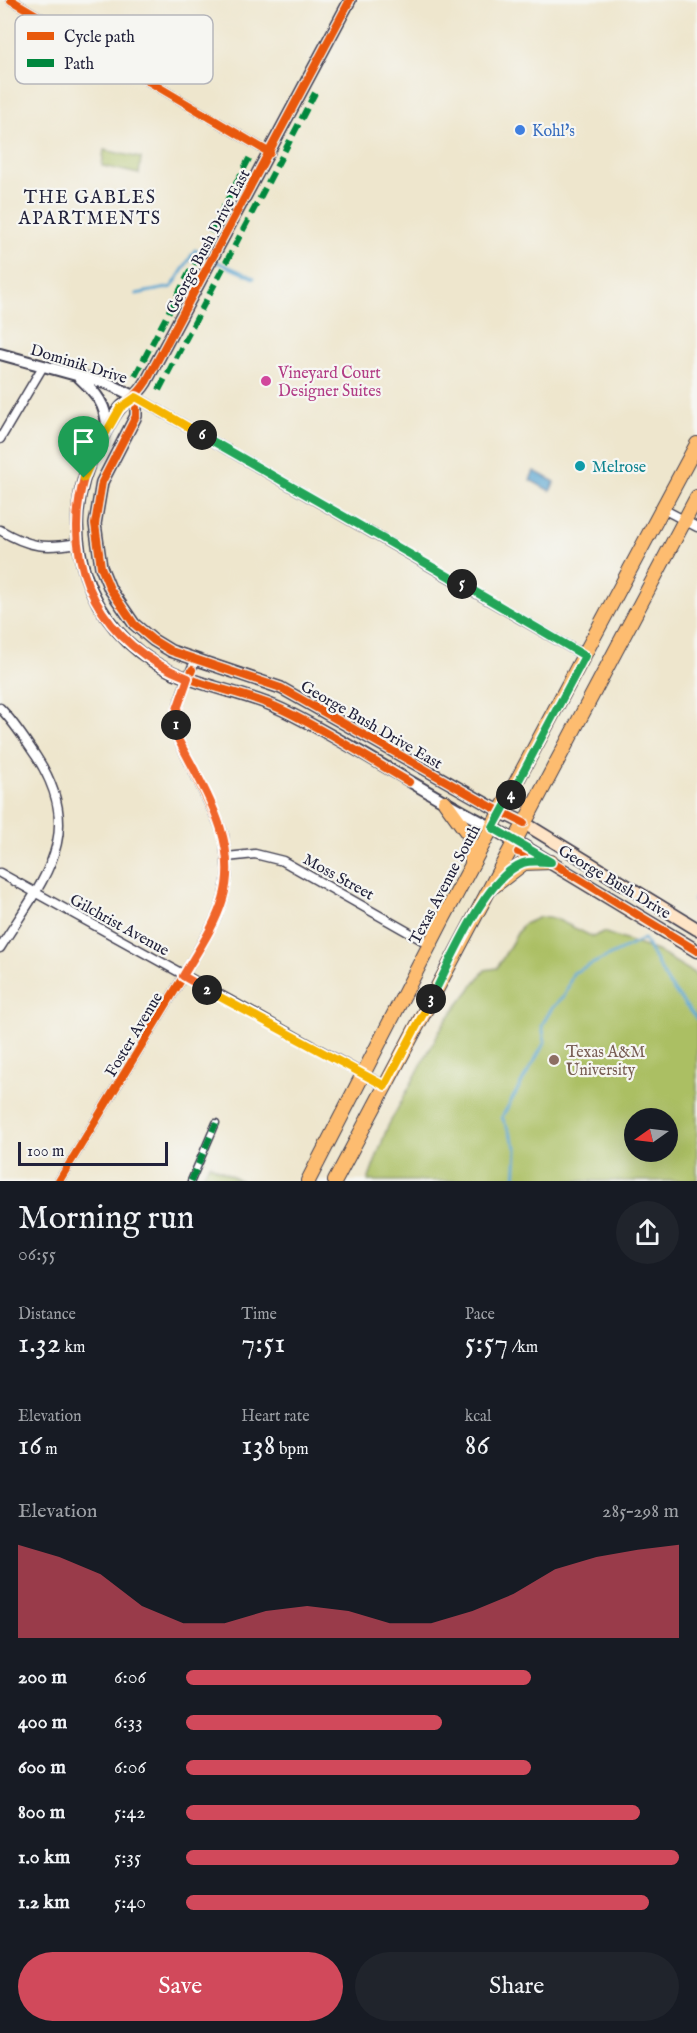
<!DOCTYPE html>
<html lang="en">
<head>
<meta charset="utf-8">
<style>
	:root { --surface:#171b24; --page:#20242c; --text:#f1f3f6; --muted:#9ea1a6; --accent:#d1495b }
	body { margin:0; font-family:"IM FELL English",serif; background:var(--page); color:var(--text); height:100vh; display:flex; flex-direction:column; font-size:22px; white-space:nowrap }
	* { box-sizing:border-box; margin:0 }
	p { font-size:20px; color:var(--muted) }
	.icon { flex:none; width:33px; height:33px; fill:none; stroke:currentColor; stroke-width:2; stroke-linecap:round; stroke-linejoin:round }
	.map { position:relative; height:1181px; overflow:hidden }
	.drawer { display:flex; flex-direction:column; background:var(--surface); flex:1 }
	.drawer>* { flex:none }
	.needle { width:39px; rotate:256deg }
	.controls { position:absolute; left:624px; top:1108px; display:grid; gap:12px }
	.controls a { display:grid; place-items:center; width:54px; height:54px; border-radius:50%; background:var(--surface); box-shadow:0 6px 24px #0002; font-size:30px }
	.scale { position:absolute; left:18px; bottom:15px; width:150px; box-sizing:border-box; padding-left:6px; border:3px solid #22223b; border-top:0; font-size:16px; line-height:21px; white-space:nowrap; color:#22223b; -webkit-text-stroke:4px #f6f6f2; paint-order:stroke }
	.pin { position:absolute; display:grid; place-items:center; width:51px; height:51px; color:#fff; margin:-62px -26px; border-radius:50% 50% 50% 0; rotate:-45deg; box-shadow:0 0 6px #0007 }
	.pin .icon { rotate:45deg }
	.km { position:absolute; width:30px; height:30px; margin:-15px; border-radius:50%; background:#222; color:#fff; font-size:16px; line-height:30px; text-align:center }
	.round { display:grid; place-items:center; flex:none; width:63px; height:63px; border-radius:32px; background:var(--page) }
	.summary { display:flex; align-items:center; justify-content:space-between; height:102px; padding:0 18px }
	h1 { font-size:33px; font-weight:600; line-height:45px }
	.metrics { display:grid; grid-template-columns:repeat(3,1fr); gap:9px; height:102px; padding:6px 18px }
	.metrics div { display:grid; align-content:center }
	.metrics b { font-size:30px; font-weight:600 }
	.metrics small { font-size:16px; font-weight:400 }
	.metrics p { font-size:16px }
	.chart { height:168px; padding:12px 18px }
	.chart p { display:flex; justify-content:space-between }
	.chart svg { width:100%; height:108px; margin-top:6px; fill:var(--accent); opacity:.7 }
	.cta { display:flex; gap:12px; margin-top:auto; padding:12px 18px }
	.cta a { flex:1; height:69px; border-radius:36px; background:var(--accent); color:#fff; font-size:24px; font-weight:600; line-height:69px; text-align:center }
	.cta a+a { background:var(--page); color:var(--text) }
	ul { padding:0 18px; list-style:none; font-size:20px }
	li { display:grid; grid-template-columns:96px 72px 1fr; align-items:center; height:45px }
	li i { height:15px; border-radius:8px; background:var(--accent) }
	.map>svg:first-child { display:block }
	.green { fill:#abbf64; stroke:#667050; stroke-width:1.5; fill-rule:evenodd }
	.water { fill:#58a4d0; stroke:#3d6386; stroke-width:1.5 }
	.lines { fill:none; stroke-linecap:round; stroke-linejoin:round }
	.stream { stroke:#58a4d0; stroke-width:3 }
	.pedestrian-casing { stroke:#413f51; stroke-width:9 }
	.minor-casing { stroke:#413f51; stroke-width:11 }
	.tertiary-casing { stroke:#413f51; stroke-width:14 }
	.secondary-casing { stroke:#413f51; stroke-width:15 }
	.primary-casing { stroke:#413f51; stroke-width:16 }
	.pedestrian { stroke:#fff; stroke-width:6 }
	.minor { stroke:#fff; stroke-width:8 }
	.tertiary { stroke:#fff; stroke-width:10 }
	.secondary { stroke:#fee4c6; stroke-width:12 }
	.primary { stroke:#fdbc70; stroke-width:14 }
	.quiet { stroke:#00873e; stroke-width:6; stroke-dasharray:12 6; stroke-linecap:butt }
	.cycleway-casing { stroke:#f6f6f2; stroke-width:11 }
	.cycleway { stroke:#e8590c; stroke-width:8 }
	.split-1-casing { stroke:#fff; stroke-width:12 }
	.split-2-casing { stroke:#fff; stroke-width:12 }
	.split-3-casing { stroke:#fff; stroke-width:12 }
	.split-4-casing { stroke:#fff; stroke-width:12 }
	.split-5-casing { stroke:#fff; stroke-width:12 }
	.split-6-casing { stroke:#fff; stroke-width:12 }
	.split-7-casing { stroke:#fff; stroke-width:12 }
	.split-1 { stroke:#f0652b; stroke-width:8 }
	.split-2 { stroke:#f0652b; stroke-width:8 }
	.split-3 { stroke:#f5b400; stroke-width:8 }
	.split-4 { stroke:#22a559; stroke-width:8 }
	.split-5 { stroke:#22a559; stroke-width:8 }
	.split-6 { stroke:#22a559; stroke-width:8 }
	.split-7 { stroke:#f5b400; stroke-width:8 }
	.shop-dot { fill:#3f7fe0; stroke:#f6f6f2; stroke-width:2 }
	.hotel-dot { fill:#d1479c; stroke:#f6f6f2; stroke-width:2 }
	.culture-dot { fill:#0f9aa8; stroke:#f6f6f2; stroke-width:2 }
	.education-dot { fill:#8d6e63; stroke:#f6f6f2; stroke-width:2 }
	.labels { text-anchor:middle; stroke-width:4.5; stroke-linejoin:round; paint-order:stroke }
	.shop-label { font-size:16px; fill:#366cbe; stroke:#f6f6f2; text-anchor:start }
	.street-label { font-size:16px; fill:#22223b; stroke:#f6f6f2 }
	.hotel-label { font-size:16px; fill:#b23c85; stroke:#f6f6f2; text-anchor:start }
	.culture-label { font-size:16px; fill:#0d838f; stroke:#f6f6f2; text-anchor:start }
	.education-label { font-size:16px; fill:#785e54; stroke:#f6f6f2; text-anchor:start }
	.neighbourhood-label { font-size:18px; letter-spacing:1.5px; fill:#22223b; stroke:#f6f6f2 }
	.key { fill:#f6f6f2; stroke:#b6b6bb; stroke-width:1.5 }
	.key-label { font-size:16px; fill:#22223b }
</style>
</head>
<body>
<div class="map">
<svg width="697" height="1181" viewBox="0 0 697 1181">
	<rect width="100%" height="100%" fill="#f6f6f2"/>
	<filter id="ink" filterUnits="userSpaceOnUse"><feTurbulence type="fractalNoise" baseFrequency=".0167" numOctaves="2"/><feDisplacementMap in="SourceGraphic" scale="12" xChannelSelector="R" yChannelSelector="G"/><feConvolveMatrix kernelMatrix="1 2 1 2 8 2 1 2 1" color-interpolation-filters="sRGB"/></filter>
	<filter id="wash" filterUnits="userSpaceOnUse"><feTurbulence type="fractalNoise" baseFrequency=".008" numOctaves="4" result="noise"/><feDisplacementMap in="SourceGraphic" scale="24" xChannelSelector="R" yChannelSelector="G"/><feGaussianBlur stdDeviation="1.35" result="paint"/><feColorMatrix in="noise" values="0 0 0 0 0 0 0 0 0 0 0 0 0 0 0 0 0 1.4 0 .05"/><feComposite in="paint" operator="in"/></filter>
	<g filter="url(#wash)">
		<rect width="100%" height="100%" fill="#eee6cd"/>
		<!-- green -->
		<path class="green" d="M 104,150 L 141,158 L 139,174 L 102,166 Z
			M 540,917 L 556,919 L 593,937 L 603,932 L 657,951 L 697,975 L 697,1181 L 368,1181 L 387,1128 L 444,1023 L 485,970 L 497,968 L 522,925 ZM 634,1119 L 668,1119 L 668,1152 L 634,1152 Z
			M 209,1164 L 241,1181 L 200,1181 Z"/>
		<!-- water -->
		<path class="water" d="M 534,471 L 555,482 L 550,491 L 530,480 Z"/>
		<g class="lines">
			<!-- stream -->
			<path class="stream" d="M 215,261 L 254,278
				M 136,294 L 172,287 L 195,250 L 209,258
				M 694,900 L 697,897
				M 515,1181 L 517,1149 L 502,1117 L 545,1042 L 542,1025 L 552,1008 L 565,995 L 573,973 L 644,939 L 668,983 L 697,1020"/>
		</g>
	</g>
	<g filter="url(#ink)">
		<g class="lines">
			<defs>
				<path id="pedestrian" d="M 191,1181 L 216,1123"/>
				<path id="minor" d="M 11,0 L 270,153
					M 136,397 L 585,656
					M 0,439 L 42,368
					M 663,509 L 697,527
					M 0,530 C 29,547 44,549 78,543
					M 0,708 C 14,722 25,740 36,756 C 88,835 42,880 0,948
					M 227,857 L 255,854 L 283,861 L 431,945
					M 0,873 L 385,1086
					M 59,1181 L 183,977 L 216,918 L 223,898 L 227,876 L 224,835 L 178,739 C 172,710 184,687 195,661"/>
				<path id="tertiary" d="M 350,0 L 146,382 C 136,398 132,396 121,407 C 111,418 103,437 96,450 C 53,530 87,630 168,670 C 204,688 246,692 283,710 C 355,745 422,792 493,828
					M 0,354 L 109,384 L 136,397
					M 79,377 C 96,393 107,405 107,429
					M 136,397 L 136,416 L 102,482 L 95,524 L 101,567 L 110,589 L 134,624 L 153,640 L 171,651 L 281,688 L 501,812"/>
				<path id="secondary" d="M 501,812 L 524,823 L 697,929
					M 493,828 L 697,951"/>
				<path id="primary" d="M 445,802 L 469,835 L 472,863
					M 494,886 L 524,863 L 551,862
					M 308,1181 L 444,917 L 697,444
					M 335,1181 L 697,497"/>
			</defs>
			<!-- pedestrian casing -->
			<use href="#pedestrian" class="pedestrian-casing"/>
			<!-- minor casing -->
			<use href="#minor" class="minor-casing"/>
			<!-- tertiary casing -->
			<use href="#tertiary" class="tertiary-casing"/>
			<!-- secondary casing -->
			<use href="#secondary" class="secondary-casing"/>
			<!-- primary casing -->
			<use href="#primary" class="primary-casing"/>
			<!-- pedestrian -->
			<use href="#pedestrian" class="pedestrian"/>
			<!-- minor -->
			<use href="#minor" class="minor"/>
			<!-- tertiary -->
			<use href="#tertiary" class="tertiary"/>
			<!-- secondary -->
			<use href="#secondary" class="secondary"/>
			<!-- primary -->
			<use href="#primary" class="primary"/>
			<!-- quiet -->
			<path class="quiet" d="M 135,376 L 251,155
				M 159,390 L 315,93
				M 191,1181 L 216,1123"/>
			<defs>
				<path id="cycleway" d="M 11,0 L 270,153
					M 350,0 L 146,382 C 136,398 132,396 121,408 C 109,420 91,459 85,475 C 56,550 99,636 168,670 C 204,688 246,692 283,710 C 327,731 368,758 409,782
					M 136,397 L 136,416 L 102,482 L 95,524 L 101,567 L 110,589 L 134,624 L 153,640 L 171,651 L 281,688 L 490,806 L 524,823
					M 518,852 L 551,862 L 697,951
					M 59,1181 L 183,977 L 216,918 L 223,898 L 227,876 L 224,835 L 178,739 C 173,713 182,693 192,670"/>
			</defs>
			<!-- cycleway casing -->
			<use href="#cycleway" class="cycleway-casing"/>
			<!-- cycleway -->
			<use href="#cycleway" class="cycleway"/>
		</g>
	</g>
	<g class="lines" filter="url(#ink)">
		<defs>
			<path id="split-1" d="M 84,478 C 59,567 103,646 188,678 L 176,712 L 176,725"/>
			<path id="split-2" d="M 176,725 L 178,739 C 203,788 240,841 223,899 C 215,926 197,952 183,976 L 207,990"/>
			<path id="split-3" d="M 207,990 L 385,1086 L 431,999"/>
			<path id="split-4" d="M 431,999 C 451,962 484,878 523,863 C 532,860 542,862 551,862 L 493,828 L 511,795"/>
			<path id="split-5" d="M 462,584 L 585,656 L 511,795"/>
			<path id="split-6" d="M 202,435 L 462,584"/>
			<path id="split-7" d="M 84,478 L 95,452 L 120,408 L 136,397 L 202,435"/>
		</defs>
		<!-- split-1 casing -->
		<use href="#split-1" class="split-1-casing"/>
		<!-- split-2 casing -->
		<use href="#split-2" class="split-2-casing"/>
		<!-- split-3 casing -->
		<use href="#split-3" class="split-3-casing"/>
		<!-- split-4 casing -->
		<use href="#split-4" class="split-4-casing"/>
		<!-- split-5 casing -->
		<use href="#split-5" class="split-5-casing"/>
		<!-- split-6 casing -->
		<use href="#split-6" class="split-6-casing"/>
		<!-- split-7 casing -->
		<use href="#split-7" class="split-7-casing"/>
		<!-- split-1 -->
		<use href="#split-1" class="split-1"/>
		<!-- split-2 -->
		<use href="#split-2" class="split-2"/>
		<!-- split-3 -->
		<use href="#split-3" class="split-3"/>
		<!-- split-4 -->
		<use href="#split-4" class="split-4"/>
		<!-- split-5 -->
		<use href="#split-5" class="split-5"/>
		<!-- split-6 -->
		<use href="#split-6" class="split-6"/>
		<!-- split-7 -->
		<use href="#split-7" class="split-7"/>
	</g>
	<!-- markers -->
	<circle class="shop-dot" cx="520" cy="130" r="6"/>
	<circle class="hotel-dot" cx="266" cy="381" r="6"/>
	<circle class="culture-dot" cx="580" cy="466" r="6"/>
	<circle class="education-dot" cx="554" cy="1060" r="6"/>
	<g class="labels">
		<!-- shop labels -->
		<g class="shop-label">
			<text x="532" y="136">Kohl's</text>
		</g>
		<!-- street labels -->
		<g class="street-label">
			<text transform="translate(207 241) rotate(-62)" y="6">George Bush Drive East</text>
			<text transform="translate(79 363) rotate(17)" y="6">Dominik Drive</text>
			<text transform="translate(372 724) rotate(30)" y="6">George Bush Drive East</text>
			<text transform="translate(339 876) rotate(29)" y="6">Moss Street</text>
			<text transform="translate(615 881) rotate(31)" y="6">George Bush Drive</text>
			<text transform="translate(444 884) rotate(-62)" y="6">Texas Avenue South</text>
			<text transform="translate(120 924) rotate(29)" y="6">Gilchrist Avenue</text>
			<text transform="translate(133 1034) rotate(-59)" y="6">Foster Avenue</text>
		</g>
		<!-- hotel labels -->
		<g class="hotel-label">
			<text x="278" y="378">Vineyard Court<tspan x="278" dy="18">Designer Suites</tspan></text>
		</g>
		<!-- culture labels -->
		<g class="culture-label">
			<text x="592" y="472">Melrose</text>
		</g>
		<!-- education labels -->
		<g class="education-label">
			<text x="566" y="1057">Texas A&amp;M<tspan x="566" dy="18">University</tspan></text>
		</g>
		<!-- neighbourhood labels -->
		<g class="neighbourhood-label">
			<text x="90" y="203">THE GABLES<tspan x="90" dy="21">APARTMENTS</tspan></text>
		</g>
	</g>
	<!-- legend -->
	<rect x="15" y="15" width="198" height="69" rx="9" class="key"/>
	<rect x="27" y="32" width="27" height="8" fill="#e8590c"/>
	<rect x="27" y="59" width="27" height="8" fill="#00873e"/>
	<g class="key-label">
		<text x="64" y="42">Cycle path</text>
		<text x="64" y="69">Path</text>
	</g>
</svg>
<div class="controls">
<a><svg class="needle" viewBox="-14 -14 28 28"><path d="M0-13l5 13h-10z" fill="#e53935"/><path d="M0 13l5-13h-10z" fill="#9ea1a6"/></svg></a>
</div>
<div class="scale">100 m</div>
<div class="pin" style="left:84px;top:478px;background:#1e9e55"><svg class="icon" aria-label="arrive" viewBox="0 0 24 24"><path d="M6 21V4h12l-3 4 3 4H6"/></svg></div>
<b class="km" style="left:176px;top:725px">1</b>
<b class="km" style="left:207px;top:990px">2</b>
<b class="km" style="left:431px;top:999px">3</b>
<b class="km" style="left:511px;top:795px">4</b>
<b class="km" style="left:462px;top:584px">5</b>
<b class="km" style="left:202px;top:435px">6</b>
</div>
<section class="drawer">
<div class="summary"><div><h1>Morning run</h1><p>06:55</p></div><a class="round"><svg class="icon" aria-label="share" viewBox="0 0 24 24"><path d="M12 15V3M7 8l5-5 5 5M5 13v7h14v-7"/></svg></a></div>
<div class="metrics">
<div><p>Distance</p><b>1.32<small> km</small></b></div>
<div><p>Time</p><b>7:51</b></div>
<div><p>Pace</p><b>5:57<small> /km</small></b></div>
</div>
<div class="metrics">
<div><p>Elevation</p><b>16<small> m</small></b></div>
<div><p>Heart rate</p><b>138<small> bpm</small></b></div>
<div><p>kcal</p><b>86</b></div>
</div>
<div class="chart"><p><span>Elevation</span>285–298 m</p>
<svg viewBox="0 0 160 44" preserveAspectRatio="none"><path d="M0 44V6L10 11L20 18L30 31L40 38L50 38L60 33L70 31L80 33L90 38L100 38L110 33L120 26L130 16L140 11L150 8L160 6V44z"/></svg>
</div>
<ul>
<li><b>200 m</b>6:06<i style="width:70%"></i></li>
<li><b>400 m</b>6:33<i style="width:52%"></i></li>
<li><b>600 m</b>6:06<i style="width:70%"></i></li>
<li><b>800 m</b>5:42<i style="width:92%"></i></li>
<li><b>1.0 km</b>5:35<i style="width:100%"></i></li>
<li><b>1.2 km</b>5:40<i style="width:94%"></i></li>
</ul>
<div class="cta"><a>Save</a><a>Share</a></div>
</section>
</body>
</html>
